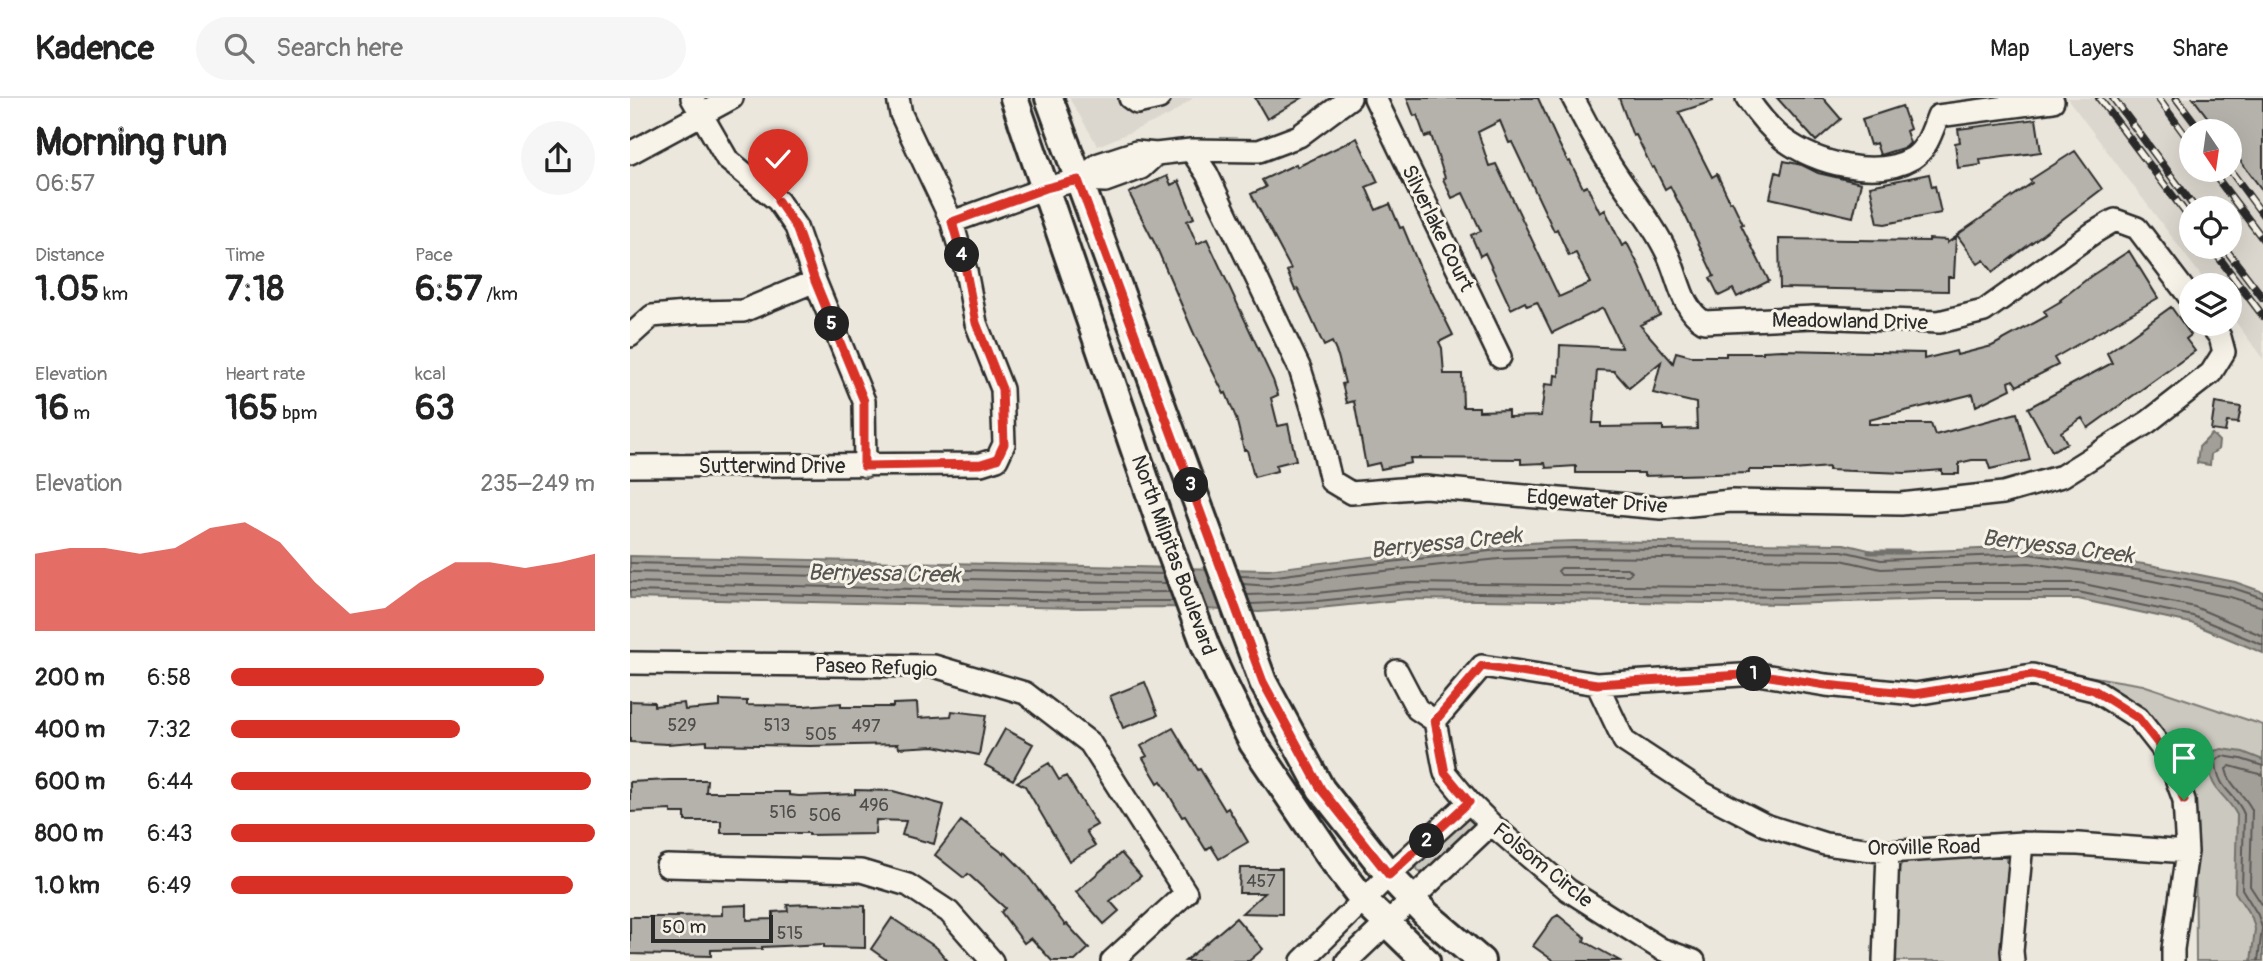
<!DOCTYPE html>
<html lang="en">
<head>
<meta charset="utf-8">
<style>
	:root { --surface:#fff; --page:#f6f6f6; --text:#222; --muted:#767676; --line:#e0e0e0; --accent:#d93025 }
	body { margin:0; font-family:Pangolin,sans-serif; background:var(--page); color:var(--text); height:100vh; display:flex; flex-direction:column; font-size:26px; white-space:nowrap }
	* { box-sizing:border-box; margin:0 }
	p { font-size:23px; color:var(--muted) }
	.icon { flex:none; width:38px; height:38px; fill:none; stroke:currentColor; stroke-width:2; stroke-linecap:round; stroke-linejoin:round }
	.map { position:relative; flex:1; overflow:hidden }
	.panel { display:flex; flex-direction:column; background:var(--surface); width:630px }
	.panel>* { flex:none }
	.needle { width:46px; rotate:167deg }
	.buttons { position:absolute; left:1549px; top:21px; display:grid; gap:14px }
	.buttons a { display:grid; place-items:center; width:63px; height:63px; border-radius:50%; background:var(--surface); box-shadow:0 7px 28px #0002; font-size:35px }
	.scale { position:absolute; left:21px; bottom:18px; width:122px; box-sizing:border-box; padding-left:7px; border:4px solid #2b2b2b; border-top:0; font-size:19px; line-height:24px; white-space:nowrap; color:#2b2b2b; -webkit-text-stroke:5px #f7f3e8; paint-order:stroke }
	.pin { position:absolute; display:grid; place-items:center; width:60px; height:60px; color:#fff; margin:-72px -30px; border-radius:50% 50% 50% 0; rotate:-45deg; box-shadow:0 0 7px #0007 }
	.pin .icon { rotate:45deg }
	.km { position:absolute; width:35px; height:35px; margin:-18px; border-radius:50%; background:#222; color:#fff; font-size:19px; line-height:35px; text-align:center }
	.round { display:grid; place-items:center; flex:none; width:74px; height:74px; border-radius:37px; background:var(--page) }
	.head { display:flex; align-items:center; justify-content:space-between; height:119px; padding:0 35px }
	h1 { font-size:38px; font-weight:800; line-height:52px }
	.stats { display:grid; grid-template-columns:repeat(3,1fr); gap:10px; height:119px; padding:7px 35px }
	.stats div { display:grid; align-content:center }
	.stats b { font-size:35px; font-weight:800 }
	.stats small { font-size:19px; font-weight:400 }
	.stats p { font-size:19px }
	.chart { height:196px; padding:14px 35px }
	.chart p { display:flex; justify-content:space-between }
	.chart svg { width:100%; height:126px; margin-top:7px; fill:var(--accent); opacity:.7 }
	ul { padding:0 35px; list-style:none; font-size:23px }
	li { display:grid; grid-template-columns:112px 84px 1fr; align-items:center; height:52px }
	li i { height:18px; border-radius:9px; background:var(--accent) }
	header { display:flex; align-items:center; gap:42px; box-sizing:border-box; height:98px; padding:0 35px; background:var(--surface); border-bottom:2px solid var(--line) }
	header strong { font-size:33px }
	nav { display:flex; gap:38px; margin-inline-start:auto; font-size:24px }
	.search { width:490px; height:63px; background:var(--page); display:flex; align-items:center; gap:18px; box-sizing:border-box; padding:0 24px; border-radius:38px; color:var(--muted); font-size:26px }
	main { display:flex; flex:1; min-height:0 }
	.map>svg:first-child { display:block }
	.built { fill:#dbd7ce; fill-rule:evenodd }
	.green { fill:#cbc8bf; stroke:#7b7a75; stroke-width:2 }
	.water { fill:#a29f98; stroke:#72716c; stroke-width:2 }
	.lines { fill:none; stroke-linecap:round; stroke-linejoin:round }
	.shore { stroke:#5b5957; stroke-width:2 }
	.stream { stroke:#72716c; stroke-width:5 }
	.building { fill:#b5b2ab; stroke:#2b2b2b; stroke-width:2; fill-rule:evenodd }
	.minor-casing { stroke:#2b2b2b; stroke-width:26 }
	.major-casing { stroke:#2b2b2b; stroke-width:32 }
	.minor { stroke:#f7f3e8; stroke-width:21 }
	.major { stroke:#f7f3e8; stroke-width:26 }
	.rail-casing { stroke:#2b2b2b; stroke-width:8 }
	.rail { stroke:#f7f3e8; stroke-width:5; stroke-dasharray:16; stroke-linecap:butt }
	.route-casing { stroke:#fff; stroke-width:14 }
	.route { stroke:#d93025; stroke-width:9 }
	.labels { text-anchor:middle; stroke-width:6; stroke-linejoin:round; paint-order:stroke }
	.number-label { font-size:18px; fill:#4e4d4b }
	.street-label { font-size:21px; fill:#2b2b2b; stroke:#f7f3e8 }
	.water-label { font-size:23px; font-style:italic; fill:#555451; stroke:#f7f3e8 }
</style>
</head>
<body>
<header>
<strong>Kadence</strong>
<div class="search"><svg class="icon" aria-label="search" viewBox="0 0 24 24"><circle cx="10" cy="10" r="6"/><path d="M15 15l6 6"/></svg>Search here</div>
<nav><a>Map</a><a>Layers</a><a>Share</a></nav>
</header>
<main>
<section class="panel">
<div class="head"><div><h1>Morning run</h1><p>06:57</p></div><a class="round"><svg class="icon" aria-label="share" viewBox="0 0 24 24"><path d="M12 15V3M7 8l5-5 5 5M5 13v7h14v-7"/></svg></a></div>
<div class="stats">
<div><p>Distance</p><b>1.05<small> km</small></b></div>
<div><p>Time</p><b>7:18</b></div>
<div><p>Pace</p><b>6:57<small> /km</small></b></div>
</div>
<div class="stats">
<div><p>Elevation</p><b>16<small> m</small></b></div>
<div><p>Heart rate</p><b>165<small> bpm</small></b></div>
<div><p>kcal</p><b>63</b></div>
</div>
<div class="chart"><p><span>Elevation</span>235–249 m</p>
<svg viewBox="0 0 160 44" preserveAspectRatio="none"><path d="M0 44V17L10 15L20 15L30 17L40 15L50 8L60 6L70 13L80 27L90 38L100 36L110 27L120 20L130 20L140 22L150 20L160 17V44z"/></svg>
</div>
<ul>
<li><b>200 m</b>6:58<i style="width:86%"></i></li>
<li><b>400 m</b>7:32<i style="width:63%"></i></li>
<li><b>600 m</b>6:44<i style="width:99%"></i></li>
<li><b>800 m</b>6:43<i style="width:100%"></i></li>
<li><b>1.0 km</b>6:49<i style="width:94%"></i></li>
</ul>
</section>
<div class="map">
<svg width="1633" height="863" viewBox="0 0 1633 863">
	<rect width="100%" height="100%" fill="#ebe7dd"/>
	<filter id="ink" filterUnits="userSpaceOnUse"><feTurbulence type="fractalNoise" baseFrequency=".0143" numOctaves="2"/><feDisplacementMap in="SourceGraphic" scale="14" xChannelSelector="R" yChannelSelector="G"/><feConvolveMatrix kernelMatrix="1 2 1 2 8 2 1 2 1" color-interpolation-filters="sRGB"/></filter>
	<g filter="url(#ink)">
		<!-- built -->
		<path class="built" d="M 439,0 L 563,0 L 540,17 L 468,48 Z
			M 1437,0 L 1633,0 L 1633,261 L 1600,216 L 1600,187 L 1578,187 ZM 1561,33 L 1600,33 L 1600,72 L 1561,72 ZM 1561,110 L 1600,110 L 1600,149 L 1561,149 Z"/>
		<!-- green -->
		<path class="green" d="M 1416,571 L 1513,587 L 1633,627 L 1633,863 L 1566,863 L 1565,711 L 1519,621 Z
			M 837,720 L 843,725 L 843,730 L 794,776 L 788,773 L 786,766 Z
			M 1348,757 L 1375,759 L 1382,774 L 1375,863 L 1263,863 L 1265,776 L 1272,765 L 1290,761 Z"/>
		<!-- water -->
		<path class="water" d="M 1582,336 L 1589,343 L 1588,352 L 1581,356 L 1580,367 L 1567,365 L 1569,349 Z
			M 945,443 L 1214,446 L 1251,455 L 1399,449 L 1520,467 L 1605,484 L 1633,494 L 1633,555 L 1561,525 L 1448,501 L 1304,501 L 1158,506 L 778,501 L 689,510 L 629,514 L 539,509 L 450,510 L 0,500 L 0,458 L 638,472 C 740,458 842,446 945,443 Z
			M 1592,651 L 1613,654 L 1633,662 L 1633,863 L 1621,863 L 1625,831 L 1622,820 L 1605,794 L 1607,717 C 1593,691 1579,696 1579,659 L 1584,653 Z"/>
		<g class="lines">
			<!-- shore -->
			<path class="shore" d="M 0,465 L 533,476
				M 931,470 L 998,470 L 1002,474 L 998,477 L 931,477 L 928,473 Z
				M 0,474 L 536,485
				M 610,478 L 639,479 L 715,469 L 869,452 L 945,450 L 1212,453 L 1251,462 L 1399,456 L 1519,474 L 1603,490 L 1633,500
				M 0,484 L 450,495 L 540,494
				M 613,486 L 640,488 L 716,477 L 869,461 L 945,459 L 1211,462 L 1251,471 L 1399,465 L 1518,482 L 1600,499 L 1633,509
				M 0,493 L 450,503 L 543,503
				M 617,497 L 687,495 L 778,485 L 1158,490 L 1303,485 L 1449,485 L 1565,509 L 1633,538
				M 620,506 L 688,503 L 778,494 L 1158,499 L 1304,494 L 1448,494 L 1563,518 L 1633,547
				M 1633,677 L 1600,668 L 1596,671 C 1599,688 1615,696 1622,712 L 1620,788 L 1633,808
				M 1628,863 L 1632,830 L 1628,817 L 1612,791 L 1614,716 C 1604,692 1588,694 1586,663 L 1592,658 L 1611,661 L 1633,668"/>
			<!-- stream -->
			<path class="stream" d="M 1239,454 L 1278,454"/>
		</g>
		<!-- building -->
		<path class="building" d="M 625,0 L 672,0 L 637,21 Z
			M 777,0 L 908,0 L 928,44 L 938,64 L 940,63 L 953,90 L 957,88 L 970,115 L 975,112 L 992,148 L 997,145 L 1009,168 L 1030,217 L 1010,227 L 1043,265 L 1046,254 L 1061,258 L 1096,258 L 1096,255 L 1133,255 L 1133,253 L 1152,252 L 1294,255 L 1294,261 L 1326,253 L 1327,257 L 1362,248 L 1417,218 L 1414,213 L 1431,203 L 1430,202 L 1461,178 L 1499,153 L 1528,200 L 1424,260 L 1428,267 L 1387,288 L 1383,282 L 1379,284 L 1381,291 L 1346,308 L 1343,296 L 1239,322 L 1239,326 L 1301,326 L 1305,337 L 1387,315 L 1400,362 L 1360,371 L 1357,362 L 1342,362 L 1329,365 L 1329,376 L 1312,376 L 1312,372 L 1275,375 L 1199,372 L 1199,369 L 1163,372 L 1119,372 L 1119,375 L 1014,378 L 1014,375 L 946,375 L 946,368 L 916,370 L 915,365 L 891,366 L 891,361 L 780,360 L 781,365 L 751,371 L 749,365 L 736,368 L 724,303 L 717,305 L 712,286 L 715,285 L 708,258 L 702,244 L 694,248 L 668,191 L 665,192 L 657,173 L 661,171 L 621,96 L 636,89 L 632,82 L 666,66 L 667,69 L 727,40 L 748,84 L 736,89 L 746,112 L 760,106 L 770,130 L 773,129 L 790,170 L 823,237 L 809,244 L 812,250 L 814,276 L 832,276 L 833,309 L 849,309 L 849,313 L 878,312 L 878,319 L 911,318 L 915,286 L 924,287 L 925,277 L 929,278 L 930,247 L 992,250 L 973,210 L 922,235 L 907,204 L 897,208 L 895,204 L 881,211 L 855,155 L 850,158 L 841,137 L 851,133 L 833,95 L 822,100 L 813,81 L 815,80 L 801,37 L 795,39 L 787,17 L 784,18 ZM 870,23 L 879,45 L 882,44 L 924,133 L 927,131 L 939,158 L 946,155 L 960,185 L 929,199 L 866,66 L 859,68 L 848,34 ZM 1031,264 L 1023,295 L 1066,305 L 1067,331 L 1033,332 L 1033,328 L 971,329 L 971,325 L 963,325 L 967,272 L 984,273 L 999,290 Z
			M 989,0 L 1082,0 L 1083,3 L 1049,14 L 1082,79 L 1087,76 L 1100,104 L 1102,103 L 1113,126 L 1111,127 L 1139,183 L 1107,199 L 1103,191 L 1089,198 L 1080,180 L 1084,178 L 1056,119 L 1040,88 L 1035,91 L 1024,69 L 1022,70 L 1006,37 L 1003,38 Z
			M 1147,0 L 1193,0 L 1211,21 L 1186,43 Z
			M 1563,0 L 1633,0 L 1633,93 L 1600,49 L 1600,33 L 1588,33 Z
			M 1272,8 L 1280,31 L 1276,33 L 1280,45 L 1276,49 L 1250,57 L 1246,45 L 1240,47 L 1232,21 Z
			M 1406,21 L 1411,54 L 1350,62 L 1351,67 L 1328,70 L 1325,45 L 1330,44 L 1328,31 Z
			M 1445,53 L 1472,91 L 1363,174 L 1354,162 L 1348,166 L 1327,137 L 1402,85 L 1400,82 Z
			M 1154,63 L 1172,67 L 1188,75 L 1231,85 L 1223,119 L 1140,100 L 1146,74 L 1151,76 Z
			M 1299,76 L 1302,89 L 1305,88 L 1311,115 L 1255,126 L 1248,125 L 1240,88 Z
			M 537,78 L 541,87 L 549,83 L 564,120 L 557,123 L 567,146 L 577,141 L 643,282 L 648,297 L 641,300 L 648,328 L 658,326 L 666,362 L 646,367 L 647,373 L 624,379 L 617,352 L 614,352 L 606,320 L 596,295 L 594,296 L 565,238 L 526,148 L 499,95 Z
			M 1326,139 L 1324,179 L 1318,179 L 1318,193 L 1150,190 L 1149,141 L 1299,143 L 1299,141 L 1317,142 L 1317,145 Z
			M 1541,209 L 1561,237 L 1556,241 L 1565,253 L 1458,330 L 1452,320 L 1431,334 L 1437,345 L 1422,353 L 1398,310 L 1482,265 L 1477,255 Z
			M 1585,305 L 1611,309 L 1608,325 L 1597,324 L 1595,334 L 1581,332 Z
			M 515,584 L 528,617 L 493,630 L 480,598 Z
			M 90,602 L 117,603 L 117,607 L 174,608 L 211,605 L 211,609 L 263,609 L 263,606 L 287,605 L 288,620 L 321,618 L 322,613 L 356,617 L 349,657 L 304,648 L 269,650 L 268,646 L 180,648 L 77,646 L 77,643 L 37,646 L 0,644 L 0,603 L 24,604 L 24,608 L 54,605 L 55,612 L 90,609 Z
			M 543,630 L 568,672 L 570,671 L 595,712 L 598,710 L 618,744 L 589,761 L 581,748 L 576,752 L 555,718 L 552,719 L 531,683 L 528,685 L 513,660 L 517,658 L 511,648 Z
			M 375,631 L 403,646 L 383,682 L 355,667 Z
			M 419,665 L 429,682 L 436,678 L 467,727 L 456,733 L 465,748 L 439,763 L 395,688 L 387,684 Z
			M 39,682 L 77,682 L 76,694 L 159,694 L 159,697 L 169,698 L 225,696 L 225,692 L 263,693 L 314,707 L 304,746 L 272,737 L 276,723 L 246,722 L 245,736 L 179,737 L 179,735 L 91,735 L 91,723 L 55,723 L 55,715 L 41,715 L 41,712 L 0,714 L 0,684 Z
			M 331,723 L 374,756 L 375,754 L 394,773 L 435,827 L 437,826 L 459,850 L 445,863 L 422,863 L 401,840 L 394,845 L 371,814 L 375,810 L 338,776 L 334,780 L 305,757 Z
			M 491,755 L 511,778 L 480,803 L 489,813 L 474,826 L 446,794 Z
			M 610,770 L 652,770 L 652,816 L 612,815 L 634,795 L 609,795 Z
			M 181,806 L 235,808 L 235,850 L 194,849 L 194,846 L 132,849 L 132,851 L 81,852 L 81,858 L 0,856 L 0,819 L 47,819 L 47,818 L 92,817 L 92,808 L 117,807 L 117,822 L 143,821 L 143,814 L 158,813 L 157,807 Z
			M 928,817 L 955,839 L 954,843 L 990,863 L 924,863 L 903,848 L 923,820 Z
			M 262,820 L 307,850 L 318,863 L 258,863 L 241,851 Z
			M 606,820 L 633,851 L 619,863 L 555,863 Z"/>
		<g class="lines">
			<defs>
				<path id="minor" d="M 62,0 L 97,61 L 148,103 L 166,129 L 185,183 L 234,303 L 235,368
					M 500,0 L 507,5 L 529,0
					M 745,0 L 870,259
					M 943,0 C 954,21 965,43 977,62 C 997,95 1023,124 1039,159 C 1049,182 1052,211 1074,224 L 1184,219 L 1309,224 L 1354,213 L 1463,135 L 1485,122 L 1507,130 L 1561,201
					M 1117,0 C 1127,15 1139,30 1153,41 C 1185,65 1246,82 1283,60 C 1297,51 1302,33 1308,18
					M 1308,18 L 1423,3
					M 561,52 L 577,76 L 670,271 L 687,325 L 701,383 L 721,395 L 795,389 L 1031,410 L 1101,403 L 1271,406 L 1373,395 L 1432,378 L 1518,324 L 1581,275 L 1594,254 L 1590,239 L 1580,226
					M 0,55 L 102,0
					M 448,82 L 469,66 L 506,54 L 526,56 L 561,52 L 629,53 L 669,38 L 720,0
					M 322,124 L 416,90 L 448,82 L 475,83 L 511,70 L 526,56
					M 0,238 L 22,218 L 67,214 L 113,213 L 185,183
					M 0,368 L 351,366 L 367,361 L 374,346 L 372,291 L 346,225 L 336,173 L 322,124 L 271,16 L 268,0
					M 0,565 L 304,568 L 395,595 L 460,645 L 556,795 L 482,863
					M 767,573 L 787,611 L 805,623
					M 967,586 L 994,643 L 1073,695 L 1135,727 L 1195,746 L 1258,754 L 1392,745 L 1448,746 L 1557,754
					M 805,623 L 852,568 L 967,586 L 1127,576 L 1196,587 L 1285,596 L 1402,577 L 1464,592 L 1508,620 L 1538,658 L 1554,702 L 1557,754 L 1543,851 L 1543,863
					M 805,623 L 815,675 L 839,704 L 861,726 L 938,792 L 1031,851 L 1064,863
					M 37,768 L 231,773 L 278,787 L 319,814 L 362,863
					M 672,863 L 759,777 L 839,704
					M 717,863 L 861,726
					M 1254,863 L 1258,754
					M 1383,863 L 1382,853 L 1392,745"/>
				<path id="major" d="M 384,0 L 531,428 L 576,549 L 592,583 L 623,645 L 699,757 L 734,803 L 796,863
					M 419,0 L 633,584 L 691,691 L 759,777 L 797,817 L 851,863"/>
			</defs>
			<!-- minor casing -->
			<use href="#minor" class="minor-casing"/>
			<!-- major casing -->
			<use href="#major" class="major-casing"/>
			<!-- minor -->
			<use href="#minor" class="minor"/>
			<!-- major -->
			<use href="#major" class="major"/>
			<defs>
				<path id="rail" d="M 1469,0 L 1561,122
					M 1483,0 L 1565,110
					M 1528,0 L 1561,45
					M 1546,0 L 1571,33
					M 1581,72 L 1633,141
					M 1600,72 L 1633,117
					M 1581,149 L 1633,218
					M 1594,149 L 1633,200"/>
			</defs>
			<!-- rail casing -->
			<use href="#rail" class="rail-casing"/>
			<!-- rail -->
			<use href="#rail" class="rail"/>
		</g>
	</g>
	<g class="lines" filter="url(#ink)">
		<defs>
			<path id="route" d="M 148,103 L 166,129 L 185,183 L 234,303 L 234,368 L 351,366 L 367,361 L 374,346 L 372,291 L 346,225 L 336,173 L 322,124 L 416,90 L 448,82 L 633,584 L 691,691 L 759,777 L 839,704 L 815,675 L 805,623 L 852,568 L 967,586 L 1127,576 L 1196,587 L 1285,596 L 1402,577 L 1464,592 L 1508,620 L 1538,658 L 1554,702"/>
		</defs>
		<!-- route casing -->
		<use href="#route" class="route-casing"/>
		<!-- route -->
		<use href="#route" class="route"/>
	</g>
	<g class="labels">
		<!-- number labels -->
		<g class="number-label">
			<text x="52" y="633">529</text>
			<text x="147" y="633">513</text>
			<text x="236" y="634">497</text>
			<text x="191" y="642">505</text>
			<text x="244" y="713">496</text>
			<text x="153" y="720">516</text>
			<text x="195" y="723">506</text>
			<text x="631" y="789">457</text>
			<text x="160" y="841">515</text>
		</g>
		<!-- street labels -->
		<g class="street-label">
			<text transform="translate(808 130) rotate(64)" y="7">Silverlake Court</text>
			<text transform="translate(1220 223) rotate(1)" y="7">Meadowland Drive</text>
			<text x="142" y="375">Sutterwind Drive</text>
			<text transform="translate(967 403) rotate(4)" y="7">Edgewater Drive</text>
			<text transform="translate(544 457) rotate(70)" y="7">North Milpitas Boulevard</text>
			<text transform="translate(246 569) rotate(2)" y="7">Paseo Refugio</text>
			<text transform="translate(1294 749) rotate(-1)" y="7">Oroville Road</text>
			<text transform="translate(913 767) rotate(39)" y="7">Folsom Circle</text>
		</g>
		<!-- water labels -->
		<g class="water-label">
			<text transform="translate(816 444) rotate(-6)" y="8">Berryessa Creek</text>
			<text transform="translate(1428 448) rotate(7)" y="8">Berryessa Creek</text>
			<text transform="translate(254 475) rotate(1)" y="8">Berryessa Creek</text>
		</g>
	</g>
</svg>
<div class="buttons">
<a><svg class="needle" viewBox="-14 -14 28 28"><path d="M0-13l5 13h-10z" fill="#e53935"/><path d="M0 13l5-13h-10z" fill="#767676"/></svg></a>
<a><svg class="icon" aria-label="locate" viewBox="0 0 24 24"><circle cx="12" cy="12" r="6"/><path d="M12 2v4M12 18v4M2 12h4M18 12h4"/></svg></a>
<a><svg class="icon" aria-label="layers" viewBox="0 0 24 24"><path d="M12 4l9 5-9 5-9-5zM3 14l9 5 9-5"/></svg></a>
</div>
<div class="scale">50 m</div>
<div class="pin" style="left:1554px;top:702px;background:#1e9e55"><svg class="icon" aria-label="arrive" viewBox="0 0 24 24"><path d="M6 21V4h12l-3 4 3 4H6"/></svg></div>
<div class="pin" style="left:148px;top:103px;background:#d93025"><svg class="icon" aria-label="check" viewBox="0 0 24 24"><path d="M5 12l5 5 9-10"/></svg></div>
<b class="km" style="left:1124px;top:576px">1</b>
<b class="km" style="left:797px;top:743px">2</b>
<b class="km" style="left:561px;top:387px">3</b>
<b class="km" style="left:332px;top:157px">4</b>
<b class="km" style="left:202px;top:226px">5</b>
</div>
</main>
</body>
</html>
